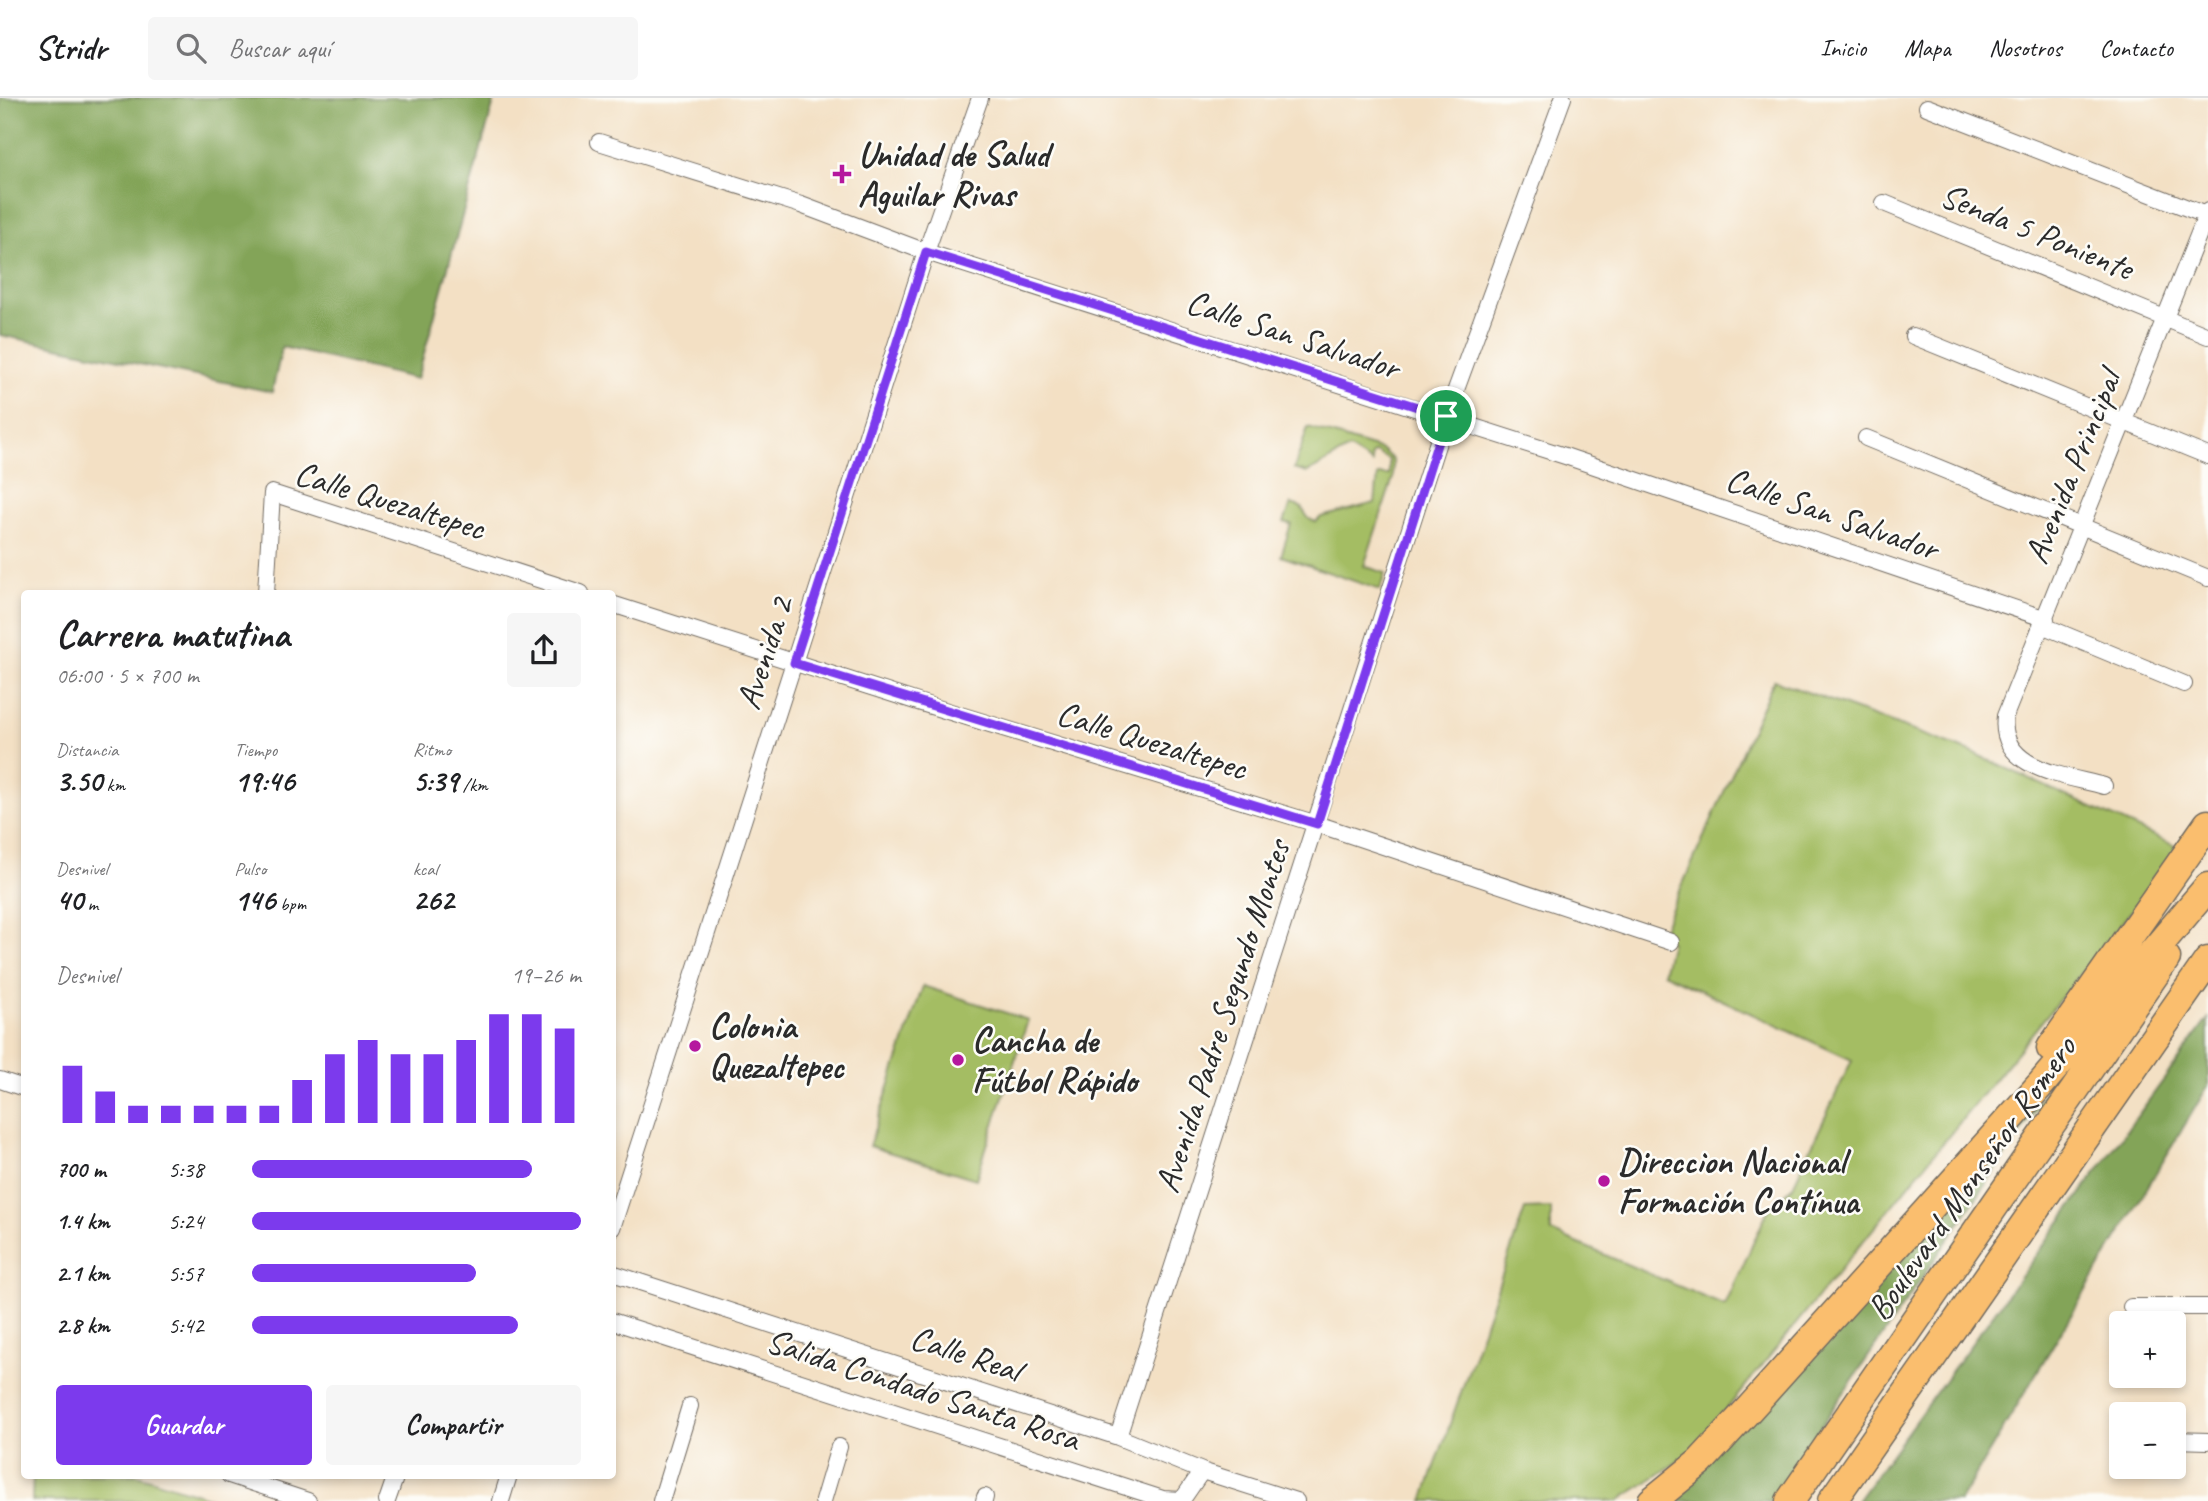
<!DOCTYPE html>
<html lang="es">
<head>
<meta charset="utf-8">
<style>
	:root { --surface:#fff; --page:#f6f6f6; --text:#202124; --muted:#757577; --line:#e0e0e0; --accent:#7c3aed }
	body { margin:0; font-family:Caveat,sans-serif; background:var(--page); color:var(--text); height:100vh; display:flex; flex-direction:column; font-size:26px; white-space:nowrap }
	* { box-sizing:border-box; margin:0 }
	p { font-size:23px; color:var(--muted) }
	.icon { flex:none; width:38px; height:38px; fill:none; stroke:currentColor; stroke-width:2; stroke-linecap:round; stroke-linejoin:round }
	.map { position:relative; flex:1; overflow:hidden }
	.panel { position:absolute; left:21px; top:492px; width:595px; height:889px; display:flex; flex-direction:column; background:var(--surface); border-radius:7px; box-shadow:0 4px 10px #0003 }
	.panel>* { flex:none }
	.controls { position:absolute; left:2109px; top:1213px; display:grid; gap:14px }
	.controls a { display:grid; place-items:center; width:77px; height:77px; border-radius:7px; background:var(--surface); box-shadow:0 4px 10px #0003; font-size:35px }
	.pin { position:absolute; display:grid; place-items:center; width:60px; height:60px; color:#fff; margin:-30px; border:4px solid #fff; border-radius:50%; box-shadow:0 2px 7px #0007 }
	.round { display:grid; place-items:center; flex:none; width:74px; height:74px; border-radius:7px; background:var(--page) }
	.headline { display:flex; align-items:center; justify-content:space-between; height:119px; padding:0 35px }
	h1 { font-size:38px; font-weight:800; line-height:52px }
	.figures { display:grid; grid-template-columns:repeat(3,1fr); gap:10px; height:119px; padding:7px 35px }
	.figures div { display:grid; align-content:center }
	.figures b { font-size:30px; font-weight:800 }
	.figures small { font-size:19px; font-weight:400 }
	.figures p { font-size:19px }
	.chart { height:196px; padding:14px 35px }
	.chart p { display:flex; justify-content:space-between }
	.chart svg { width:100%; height:126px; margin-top:7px; stroke:var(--accent); stroke-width:6 }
	.primary-button { display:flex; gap:14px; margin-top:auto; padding:14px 35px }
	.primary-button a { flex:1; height:80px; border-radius:7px; background:var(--accent); color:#fff; font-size:28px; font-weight:800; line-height:80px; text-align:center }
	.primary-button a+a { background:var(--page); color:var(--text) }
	ul { padding:0 35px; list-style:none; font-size:23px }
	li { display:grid; grid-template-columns:112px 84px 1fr; align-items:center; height:52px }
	li i { height:18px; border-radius:9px; background:var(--accent) }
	header { display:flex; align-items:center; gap:42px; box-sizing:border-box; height:98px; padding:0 35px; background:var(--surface); border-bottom:2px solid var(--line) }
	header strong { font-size:33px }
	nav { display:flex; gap:38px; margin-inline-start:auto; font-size:24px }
	.search { width:490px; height:63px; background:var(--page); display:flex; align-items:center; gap:18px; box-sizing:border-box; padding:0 24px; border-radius:7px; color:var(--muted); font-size:26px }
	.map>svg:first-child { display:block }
	.green { fill:#a4bd63; stroke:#687447; stroke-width:2 }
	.forest { fill:#83a459; stroke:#576842; stroke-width:2 }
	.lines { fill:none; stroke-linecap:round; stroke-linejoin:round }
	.street-casing { stroke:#716a61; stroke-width:18 }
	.highway-casing { stroke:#716a61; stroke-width:31 }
	.street { stroke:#fff; stroke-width:16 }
	.highway { stroke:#fabe6e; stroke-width:28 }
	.route-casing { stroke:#fff; stroke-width:14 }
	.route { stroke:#7c3aed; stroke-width:9 }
	.poi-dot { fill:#b5179e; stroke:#fdfcf7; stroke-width:2.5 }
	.labels { text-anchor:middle; stroke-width:5; stroke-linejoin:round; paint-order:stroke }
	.poi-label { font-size:35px; font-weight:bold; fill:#2b2b2b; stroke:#fdfcf7; text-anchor:start }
	.street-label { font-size:35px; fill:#2b2b2b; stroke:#fdfcf7 }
</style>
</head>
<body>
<header>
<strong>Stridr</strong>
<div class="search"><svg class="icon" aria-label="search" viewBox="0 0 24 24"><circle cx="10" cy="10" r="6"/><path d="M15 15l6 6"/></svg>Buscar aquí</div>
<nav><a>Inicio</a><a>Mapa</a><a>Nosotros</a><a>Contacto</a></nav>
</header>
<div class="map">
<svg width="2208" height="1403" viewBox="0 0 2208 1403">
	<rect width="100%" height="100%" fill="#fdfcf7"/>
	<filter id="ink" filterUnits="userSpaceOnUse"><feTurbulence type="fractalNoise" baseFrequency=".0143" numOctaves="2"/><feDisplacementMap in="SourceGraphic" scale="14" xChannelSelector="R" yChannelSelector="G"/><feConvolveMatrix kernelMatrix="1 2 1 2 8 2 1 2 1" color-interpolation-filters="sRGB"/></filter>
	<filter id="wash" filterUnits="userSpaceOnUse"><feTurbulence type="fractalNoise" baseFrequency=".00686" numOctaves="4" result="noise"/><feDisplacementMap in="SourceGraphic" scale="28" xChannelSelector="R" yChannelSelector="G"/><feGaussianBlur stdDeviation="1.57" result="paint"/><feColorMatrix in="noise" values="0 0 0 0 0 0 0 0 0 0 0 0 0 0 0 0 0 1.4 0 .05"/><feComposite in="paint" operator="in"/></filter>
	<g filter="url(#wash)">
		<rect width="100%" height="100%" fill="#f3e0c4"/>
		<!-- green -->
		<path class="green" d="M 1308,329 L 1382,352 L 1393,362 L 1393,380 L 1364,468 L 1385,475 L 1380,492 L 1281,458 L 1291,426 L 1284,424 L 1291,406 L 1301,409 L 1309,421 L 1316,424 L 1321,419 L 1375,405 L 1378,377 L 1389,377 L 1389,362 L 1375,354 L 1371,357 L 1372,365 L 1349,351 L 1307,375 L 1294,371 Z
			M 1774,582 L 1971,654 L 2182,751 L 1691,1355 L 1618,1403 L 1423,1403 L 1525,1111 L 1551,1110 L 1551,1134 L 1725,1208 L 1767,1114 L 1792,1090 L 1852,962 L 1663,875 L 1671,844 L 1660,837 Z
			M 923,888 L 1028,922 L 976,1081 L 869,1048 Z
			M 33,1377 L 138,1377 L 220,1403 L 32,1403 Z"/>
		<!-- forest -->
		<path class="forest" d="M 0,0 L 495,0 L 417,281 L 282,249 L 272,294 L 0,237 Z
			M 2208,921 L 2208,988 L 1960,1403 L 1857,1403 Z
			M 2054,986 L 1770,1403 L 1666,1403 Z"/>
	</g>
	<g filter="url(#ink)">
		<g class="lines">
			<defs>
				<path id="street" d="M 1927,9 L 2208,118
					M 599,44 L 801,107 L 926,154 L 1565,358 L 2046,521
					M 1884,105 L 2208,238
					M 1913,238 L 2208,358
					M 1866,340 L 2208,480
					M 266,495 L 272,395 L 581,495
					M 612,506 L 921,605 L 1317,726 L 1671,844
					M 2044,528 L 2184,586
					M 2104,688 C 2065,677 1998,672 2005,618 L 2208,113
					M 0,982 L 24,990
					M 612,1130 L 926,154 L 980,0
					M 612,1175 L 1118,1339 L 1202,1373 L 1296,1403
					M 2131,1209 L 2208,1209
					M 612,1223 L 1163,1401 L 1182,1402 L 1202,1373
					M 1118,1339 L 1446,319 L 1563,0
					M 2174,1342 L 2208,1343
					M 229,1377 L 308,1403
					M 387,1403 L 396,1377
					M 501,1403 L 509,1377
					M 661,1403 L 690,1308
					M 823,1403 L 839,1349
					M 984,1403 L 985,1399"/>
				<path id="highway" d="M 2051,950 L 2208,726
					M 1652,1403 L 1700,1364 L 1750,1310 L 2042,985 L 2208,789
					M 1790,1403 L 2166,860
					M 1832,1403 L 2208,863"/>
			</defs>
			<!-- street casing -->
			<use href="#street" class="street-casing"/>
			<!-- highway casing -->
			<use href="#highway" class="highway-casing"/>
			<!-- street -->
			<use href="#street" class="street"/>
			<!-- highway -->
			<use href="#highway" class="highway"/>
		</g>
	</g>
	<g class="lines" filter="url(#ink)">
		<defs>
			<path id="route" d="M 926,154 L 1446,318 L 1317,726 L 794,565 Z"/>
		</defs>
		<!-- route casing -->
		<use href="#route" class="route-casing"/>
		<!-- route -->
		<use href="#route" class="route"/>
	</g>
	<!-- markers -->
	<g class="poi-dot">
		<path d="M838.5 65.5h7v7h7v7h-7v7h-7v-7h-7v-7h7z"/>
		<circle cx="695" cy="948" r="7"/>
		<circle cx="958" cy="962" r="7"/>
		<circle cx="1604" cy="1083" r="7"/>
	</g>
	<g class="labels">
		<!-- poi labels -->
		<g class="poi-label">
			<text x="858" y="68">Unidad de Salud<tspan x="858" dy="40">Aguilar Rivas</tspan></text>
			<text x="709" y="940">Colonia<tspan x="709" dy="40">Quezaltepec</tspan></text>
			<text x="972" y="954">Cancha de<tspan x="972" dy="40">Fútbol Rápido</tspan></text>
			<text x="1618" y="1075">Direccion Nacional<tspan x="1618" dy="40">Formación Contínua</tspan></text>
		</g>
		<!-- street labels -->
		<g class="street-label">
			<text transform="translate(2037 133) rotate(22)" y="12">Senda 5 Poniente</text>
			<text transform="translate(1293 236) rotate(18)" y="12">Calle San Salvador</text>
			<text transform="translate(2072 369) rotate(-68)" y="12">Avenida Principal</text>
			<text transform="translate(390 402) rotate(17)" y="12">Calle Quezaltepec</text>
			<text transform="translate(1832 415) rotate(19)" y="12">Calle San Salvador</text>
			<text transform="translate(764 555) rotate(-72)" y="12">Avenida 2</text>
			<text transform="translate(1152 642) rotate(17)" y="12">Calle Quezaltepec</text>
			<text transform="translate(1222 918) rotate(-72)" y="12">Avenida Padre Segundo Montes</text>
			<text transform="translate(1971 1080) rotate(-55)" y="12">Boulevard Monseñor Romero</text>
			<text transform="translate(966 1255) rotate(18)" y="12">Calle Real</text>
			<text transform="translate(923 1291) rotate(18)" y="12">Salida Condado Santa Rosa</text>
		</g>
	</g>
</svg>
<div class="controls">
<a>+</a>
<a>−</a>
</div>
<div class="pin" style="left:1446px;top:318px;background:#1e9e55"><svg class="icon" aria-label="arrive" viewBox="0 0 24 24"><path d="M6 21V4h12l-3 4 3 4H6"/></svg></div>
<section class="panel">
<div class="headline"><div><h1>Carrera matutina</h1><p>06:00 · 5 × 700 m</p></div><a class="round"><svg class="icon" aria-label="share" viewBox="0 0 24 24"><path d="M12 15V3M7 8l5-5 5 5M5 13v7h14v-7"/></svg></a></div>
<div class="figures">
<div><p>Distancia</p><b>3.50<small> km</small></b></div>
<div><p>Tiempo</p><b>19:46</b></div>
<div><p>Ritmo</p><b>5:39<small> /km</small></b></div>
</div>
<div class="figures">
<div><p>Desnivel</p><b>40<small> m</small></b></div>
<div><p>Pulso</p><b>146<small> bpm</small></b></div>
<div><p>kcal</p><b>262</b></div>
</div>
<div class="chart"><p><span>Desnivel</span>19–26 m</p>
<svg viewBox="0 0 160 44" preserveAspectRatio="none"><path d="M5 44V24M15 44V33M25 44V38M35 44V38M45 44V38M55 44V38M65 44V38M75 44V29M85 44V20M95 44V15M105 44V20M115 44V20M125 44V15M135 44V6M145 44V6M155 44V11"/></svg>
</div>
<ul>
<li><b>700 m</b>5:38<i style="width:85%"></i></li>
<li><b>1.4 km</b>5:24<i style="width:100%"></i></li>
<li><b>2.1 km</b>5:57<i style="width:68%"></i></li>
<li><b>2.8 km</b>5:42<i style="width:81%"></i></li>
</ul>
<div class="primary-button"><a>Guardar</a><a>Compartir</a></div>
</section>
</div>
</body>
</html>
